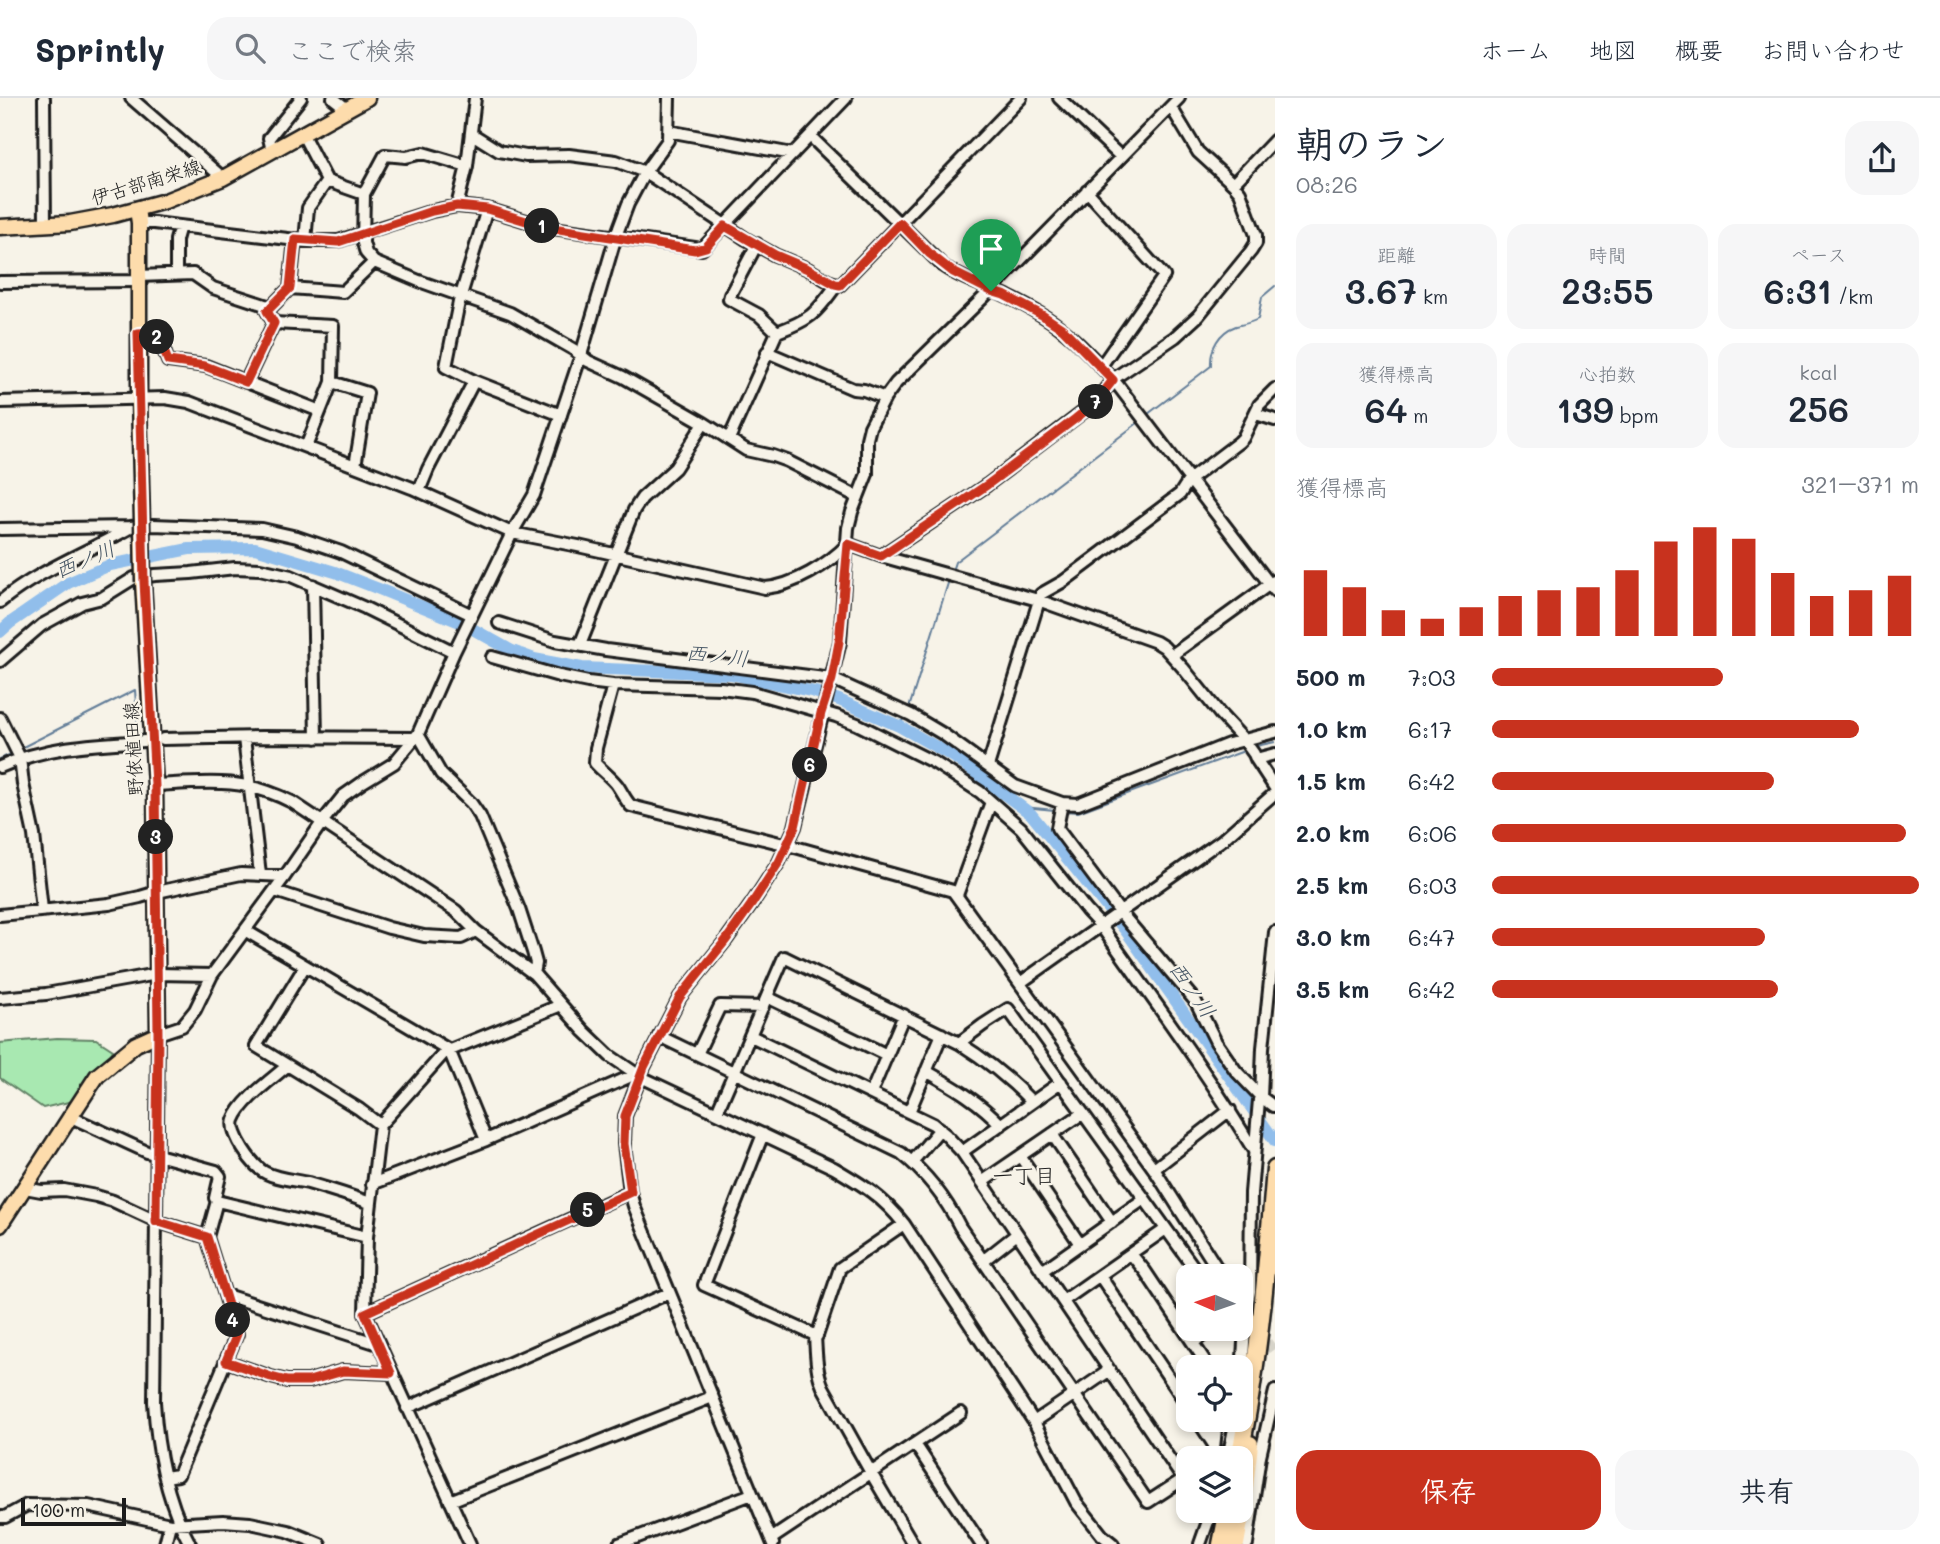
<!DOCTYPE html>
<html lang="ja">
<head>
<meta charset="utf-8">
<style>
	:root { --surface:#fff; --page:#f6f6f7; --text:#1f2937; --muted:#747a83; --line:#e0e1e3; --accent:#c8321e }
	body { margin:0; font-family:Mali,"Klee One",sans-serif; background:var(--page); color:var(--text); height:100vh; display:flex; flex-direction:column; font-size:26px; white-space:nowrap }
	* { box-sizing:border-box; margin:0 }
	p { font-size:23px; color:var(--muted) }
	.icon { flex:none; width:38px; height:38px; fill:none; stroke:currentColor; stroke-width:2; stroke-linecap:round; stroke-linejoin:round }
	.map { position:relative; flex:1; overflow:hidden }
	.drawer { display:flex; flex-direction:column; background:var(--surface); width:665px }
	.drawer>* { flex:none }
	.needle { width:46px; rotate:272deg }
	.controls { position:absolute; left:1176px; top:1166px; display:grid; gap:14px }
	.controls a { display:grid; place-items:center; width:77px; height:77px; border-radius:14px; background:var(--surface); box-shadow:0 4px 10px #0003; font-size:35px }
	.scale { position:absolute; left:21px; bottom:18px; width:105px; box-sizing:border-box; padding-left:7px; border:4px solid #1c1c1c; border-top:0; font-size:19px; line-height:24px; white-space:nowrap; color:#1c1c1c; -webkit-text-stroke:5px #f7f3e8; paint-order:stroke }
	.pin { position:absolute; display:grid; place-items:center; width:60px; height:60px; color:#fff; margin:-72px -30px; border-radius:50% 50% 50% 0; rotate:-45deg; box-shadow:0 0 7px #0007 }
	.pin .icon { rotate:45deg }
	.km { position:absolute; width:35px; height:35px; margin:-18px; border-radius:50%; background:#222; color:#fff; font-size:19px; line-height:35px; text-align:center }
	.round { display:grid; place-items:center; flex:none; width:74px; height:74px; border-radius:21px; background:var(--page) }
	.overview { display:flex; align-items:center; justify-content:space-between; height:119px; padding:0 21px }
	h1 { font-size:38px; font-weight:600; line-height:52px }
	.metrics { display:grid; grid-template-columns:repeat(3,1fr); gap:10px; height:119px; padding:7px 21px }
	.metrics div { display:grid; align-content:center; border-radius:18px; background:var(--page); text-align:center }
	.metrics b { font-size:35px; font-weight:600 }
	.metrics small { font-size:19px; font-weight:400 }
	.metrics p { font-size:19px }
	.chart { height:196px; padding:14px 21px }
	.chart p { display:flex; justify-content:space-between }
	.chart svg { width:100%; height:126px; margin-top:7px; stroke:var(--accent); stroke-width:6 }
	.cta { display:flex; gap:14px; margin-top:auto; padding:14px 21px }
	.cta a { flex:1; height:80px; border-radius:21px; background:var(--accent); color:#fff; font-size:28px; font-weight:600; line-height:80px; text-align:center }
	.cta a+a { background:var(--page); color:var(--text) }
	ul { padding:0 21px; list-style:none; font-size:23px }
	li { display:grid; grid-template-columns:112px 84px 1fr; align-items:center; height:52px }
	li i { height:18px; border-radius:9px; background:var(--accent) }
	header { display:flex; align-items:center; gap:42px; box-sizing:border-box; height:98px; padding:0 35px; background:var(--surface); border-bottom:2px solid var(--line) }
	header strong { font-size:33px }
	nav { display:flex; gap:38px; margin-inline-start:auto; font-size:24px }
	.search { width:490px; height:63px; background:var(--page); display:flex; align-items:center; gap:18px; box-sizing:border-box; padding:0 24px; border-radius:21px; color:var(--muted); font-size:26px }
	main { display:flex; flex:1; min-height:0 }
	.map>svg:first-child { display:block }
	.green { fill:#a8e8b1; stroke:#628266; stroke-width:2 }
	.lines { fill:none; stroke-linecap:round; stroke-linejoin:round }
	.stream { stroke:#627d98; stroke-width:2 }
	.river { stroke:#91beeb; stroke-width:12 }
	.minor-tunnel { stroke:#d6d3c9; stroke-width:10; stroke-dasharray:10 5; stroke-linecap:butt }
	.minor-casing { stroke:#1c1c1c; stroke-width:16 }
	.major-casing { stroke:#1c1c1c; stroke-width:19 }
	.highway-casing { stroke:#1c1c1c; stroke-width:21 }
	.minor { stroke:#f7f3e8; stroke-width:10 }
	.major { stroke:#fddcac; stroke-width:14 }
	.highway { stroke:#fddcac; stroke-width:16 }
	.major-bridge-casing { stroke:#1c1c1c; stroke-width:19; stroke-linecap:butt }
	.major-bridge { stroke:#fddcac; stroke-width:14 }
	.route-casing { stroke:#fff; stroke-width:14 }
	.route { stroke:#c8321e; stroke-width:9 }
	.labels { text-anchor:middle; stroke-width:5; stroke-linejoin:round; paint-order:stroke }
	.street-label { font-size:19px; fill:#1c1c1c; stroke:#f7f3e8 }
	.water-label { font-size:21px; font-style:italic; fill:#455564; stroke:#f7f3e8 }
	.neighbourhood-label { font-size:21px; fill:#1c1c1c; stroke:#f7f3e8 }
</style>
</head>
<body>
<header>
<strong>Sprintly</strong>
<div class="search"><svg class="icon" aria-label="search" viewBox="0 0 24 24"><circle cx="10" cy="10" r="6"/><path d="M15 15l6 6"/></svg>ここで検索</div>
<nav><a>ホーム</a><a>地図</a><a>概要</a><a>お問い合わせ</a></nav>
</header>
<main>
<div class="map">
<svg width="1275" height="1446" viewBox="0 0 1275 1446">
	<rect width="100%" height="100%" fill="#f7f3e8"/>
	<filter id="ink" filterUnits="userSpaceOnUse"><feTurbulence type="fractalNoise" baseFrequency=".0143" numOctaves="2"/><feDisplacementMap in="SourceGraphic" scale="14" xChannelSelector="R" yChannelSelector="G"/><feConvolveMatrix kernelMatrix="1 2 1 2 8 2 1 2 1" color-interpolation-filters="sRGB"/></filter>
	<g filter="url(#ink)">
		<!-- green -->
		<path class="green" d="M 57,940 L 96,941 L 113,952 L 102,972 L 77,1002 L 43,1010 L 0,980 L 0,945 Z"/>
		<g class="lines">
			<!-- stream -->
			<path class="stream" d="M 1148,316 L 1211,268 C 1210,250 1219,234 1236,228 C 1244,226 1251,225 1258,221 L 1262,199 L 1275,188
				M 952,473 L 955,464 L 1139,324
				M 909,610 L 949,482
				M 899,628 L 905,618
				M 1256,648 L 1275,644
				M 21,650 L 135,592 L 138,637
				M 0,661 L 11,656
				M 1023,709 L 1055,712
				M 1064,713 L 1078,714 L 1244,653"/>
			<!-- river -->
			<path class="river" d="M 0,534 L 10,525 L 68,485 L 110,467 L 189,451 L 255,450 L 335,474 L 379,491 L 462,525 L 512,553 L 534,561 L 582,570 L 731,576 L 815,594 L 839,602 L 899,628 L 954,659 L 1031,716 L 1126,833 L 1275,1043"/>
			<!-- minor-tunnel -->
			<path class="minor-tunnel" d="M 1258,1232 L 1275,1255"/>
			<defs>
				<path id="minor" d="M 44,0 L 45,127
					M 131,0 L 223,80
					M 333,0 L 347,11
					M 1059,0 L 1121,59
					M 668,33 L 793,56
					M 472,36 L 499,53 L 526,58 L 569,57 L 616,63 L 645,74 L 746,141 L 775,157 L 808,171 L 828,183 L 840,187
					M 303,37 L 327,83 L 364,96 L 363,145 L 366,155 L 374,164 L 419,183 L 510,215 L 573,251 L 588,263 L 623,279 L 704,325 L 746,352 L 773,358 L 787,363 L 858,399
					M 810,38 L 943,168 C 963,182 986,188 1007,198 C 1026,208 1047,218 1063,232 C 1081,246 1097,265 1113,281 L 1275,493
					M 272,53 L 269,40 L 301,0
					M 1233,86 L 1275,42
					M 1087,93 L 1164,178 L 1101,268
					M 364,96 L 385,57 L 406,59 L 423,55 L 467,68
					M 457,108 L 467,68 L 475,0
					M 487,111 L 459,204 L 446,269 L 474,283 L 561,317
					M 139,125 L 154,125 L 305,143 L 338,143 L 432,113 L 457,108 L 487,111 L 546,129 L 702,151 L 846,0
					M 295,141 L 290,190 L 343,194 L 374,164
					M 305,143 L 308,110 L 327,83
					M 757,146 L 730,197 L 729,201 L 759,217 L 777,234
					M 176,177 L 176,142 L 180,128
					M 138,178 L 193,176 L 213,190 L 271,209
					M 0,184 L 138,183
					M 290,190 L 267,213 L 274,225 L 333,228 L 332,284 L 306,349
					M 138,235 L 152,235 L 160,242 L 168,263 L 206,268 L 320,313
					M 767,254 L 853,291 L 864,292 L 885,300
					M 246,284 L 274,225
					M 332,284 L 367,295 L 355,368
					M 0,304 L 165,300 L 189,304 L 412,390 L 512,435 L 578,448 L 765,490 C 793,488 829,466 848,446
					M 1256,316 L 1275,322
					M 729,341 L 777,234 C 809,222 815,217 835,189 L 840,187 L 1021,0
					M 419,393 L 428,371 L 474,283
					M 0,431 L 130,429 L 153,427 L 262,431 L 297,439 L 341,454 L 472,517
					M 848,446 L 881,458 L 1038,502 L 1156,544 L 1164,549 L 1183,570 L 1220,616 L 1244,642 L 1254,656 L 1256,661 L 1275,690
					M 881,458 L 987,387 L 1095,305 L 1113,281 L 1175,239 L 1198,218 L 1251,153 L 1256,145 L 1256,137 L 1240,94 L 1233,86 L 1198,54 L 1171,9
					M 313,487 L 316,640
					M 0,504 C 38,473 85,455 128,431
					M 499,525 L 555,543 L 606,552 L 832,581 L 911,617 L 943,636 L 1015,688 L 1062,705 L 1078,706 L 1229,646 L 1275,634
					M 580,547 L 634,412 L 642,400 L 675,370 L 704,325
					M 1172,557 L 1274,483
					M 492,559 L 559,578 L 588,584 L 613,587 L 721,590 L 752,594 L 836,618 L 857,626 L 935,665 L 980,694 L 1021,730 L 1087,813 L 1101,828 C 1153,902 1208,975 1254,1053
					M 0,563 L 42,527 L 82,505 L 102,500 L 134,480 L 155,477 L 191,475 L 235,470 L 260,471 L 291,478 L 365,510 L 454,554
					M 613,587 L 596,650 L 595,665 C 602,673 611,679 617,687 C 622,694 625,702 631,708 L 788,747 L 953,793 L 1154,1071 L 1222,1178
					M 0,620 L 20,660 L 23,686 L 34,737 L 42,812
					M 418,636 L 441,676 L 471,705 L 480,718 L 519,811 L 533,854 L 536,865 L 534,876
					M 244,640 L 260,776
					M 163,641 L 262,639 L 415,640
					M 1256,661 L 1275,656
					M 988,668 L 1041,496 L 1064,483 L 1180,396 L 1189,382 L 1239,344 L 1243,340 L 1259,307 L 1275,291
					M 0,669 C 46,648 94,646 144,643
					M 155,687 C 208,684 243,679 292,704 L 456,813 L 476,833 L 534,876 L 584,933 L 610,958 L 641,979 L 834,1070 C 863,1087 883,1099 904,1126 L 1034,1324 L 1076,1404 L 1102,1437 L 1113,1446
					M 1062,705 L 1057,730 L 1120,814 L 1196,904 L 1216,944 L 1236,973 L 1261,999 L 1273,1008
					M 275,793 L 389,830 L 424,838 L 461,840 L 476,833
					M 957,797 L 991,704
					M 0,817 L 109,806 L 140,799 L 157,794 L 241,776 L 285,778
					M 246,833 L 449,952 L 486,1042
					M 305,868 L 256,948 L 359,1011 L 380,1027
					M 1020,885 L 1222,742 L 1275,695
					M 767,899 L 887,957
					M 0,900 L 46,896 L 157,876 L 212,877
					M 659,938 L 901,1055 C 926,1075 946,1101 960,1129 L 1148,1404 L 1188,1378
					M 751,938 L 933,1026 L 945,1036 L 962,1054 L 1183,1381
					M 959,945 L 983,927 L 1008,911 L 1200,1178
					M 697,956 L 720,908 L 763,909
					M 287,968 C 272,981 241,1003 234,1022 C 229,1035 253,1069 266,1075 C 278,1081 295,1082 308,1085 C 329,1091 349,1097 370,1105
					M 926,973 C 954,989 979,1003 1001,1027
					M 871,995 L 904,917
					M 717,1014 L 784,859 L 959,945 C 988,963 1009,980 1032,1004
					M 909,1014 L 942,936
					M 71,1019 L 147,1054 L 216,1073 L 220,1078 L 215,1100 L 217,1103 L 207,1139 L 237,1236 L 178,1377 L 165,1379
					M 763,1036 L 704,1187 L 815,1237
					M 1052,1036 L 1112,1124
					M 962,1054 L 1061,984
					M 1020,1058 L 1080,1146
					M 912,1064 L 940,1031
					M 1154,1071 L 1230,1012
					M 982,1084 L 1083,1015
					M 372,1086 L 486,1042 L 636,976
					M 25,1090 L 41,1093 L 64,1092 L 96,1098 L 113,1103 L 156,1123 L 207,1139
					M 217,1103 L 367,1139
					M 904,1126 L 840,1170 L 817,1238 L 815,1237 C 816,1255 816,1273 823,1289 L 874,1380 L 913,1446
					M 1131,1156 L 1145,1173 L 1209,1269
					M 984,1162 L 1017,1136
					M 1042,1173 L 1144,1101
					M 1100,1178 L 1188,1308
					M 226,1197 L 378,1246
					M 1063,1203 L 1166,1131
					M 365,1215 L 630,1094
					M 1193,1245 L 1212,1230
					M 226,1263 L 271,1279 L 287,1283 L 309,1283 L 343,1273 L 391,1275
					M 1241,1290 L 1246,1214 L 1250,1193 L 1251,1095 L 1259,1002 L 1261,999 L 1263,950 L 1275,834
					M 407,1310 L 669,1195
					M 1197,1321 L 1214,1347
					M 1034,1324 L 1110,1272
					M 915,1346 L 981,1446
					M 1213,1360 L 1217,1321
					M 1228,1360 L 1236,1321
					M 450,1403 L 712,1299
					M 0,1419 L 5,1419 L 27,1407 L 88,1408 L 170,1426 L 223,1423 L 250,1425 L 288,1433 L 320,1446
					M 771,1441 L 961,1315
					M 165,1446 L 170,1426
					M 190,1446 C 166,1402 157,1353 154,1304 L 158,936 L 182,928 L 195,912 L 212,877 L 285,778 L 323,723 L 343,698 L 363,684 L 394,665 L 418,636 L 454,554 L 512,435 L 534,397 L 581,257 L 616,138 L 628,106 L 645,74 L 668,42 L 669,0
					M 470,1446 L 365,1215 L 367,1139 L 380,1027 L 445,954 L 561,907
					M 619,1446 L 752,1396
					M 773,1446 L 634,1108 L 630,1094 L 624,1046 L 625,1018 L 644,969 L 680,899 L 726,842 L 751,807 L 779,764 L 795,729 L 840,544 L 848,430 L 852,414 L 867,376 L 867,341 L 870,329 L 885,300 L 896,285 L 984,199 L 1179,0
					M 1200,1446 L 1212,1412
					M 1247,1446 L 1260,1358 L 1275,1293"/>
				<path id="major" d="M 137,111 L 139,125 L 139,301 L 142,423
					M 0,129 L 70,125 L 113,117 L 165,103 L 223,80 L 367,0
					M 0,1127 L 97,978 L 136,946 L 158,936 L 155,687 L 143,484"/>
				<path id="highway" d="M 1239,1360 C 1259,1264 1267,1168 1275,1071
					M 1221,1446 L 1228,1412
					M 1236,1446 L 1243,1407 L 1250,1346"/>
			</defs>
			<!-- minor casing -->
			<use href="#minor" class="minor-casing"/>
			<!-- major casing -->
			<use href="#major" class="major-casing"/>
			<!-- highway casing -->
			<use href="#highway" class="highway-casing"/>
			<!-- minor -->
			<use href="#minor" class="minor"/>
			<!-- major -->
			<use href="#major" class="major"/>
			<!-- highway -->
			<use href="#highway" class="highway"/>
			<defs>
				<path id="major-bridge" d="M 142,423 L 143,484"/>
			</defs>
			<!-- major-bridge casing -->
			<use href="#major-bridge" class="major-bridge-casing"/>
			<!-- major-bridge -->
			<use href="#major-bridge" class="major-bridge"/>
		</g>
	</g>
	<g class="lines" filter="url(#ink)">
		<defs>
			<path id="route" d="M 457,108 L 487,111 L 546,129 L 695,152 L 706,149 L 725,128 L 775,157 L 808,171 L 835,186 L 840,187 L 900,125 L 930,156 L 953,174 L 991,193 L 1004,197 L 1042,217 L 1063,231 L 1113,282 L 1095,305 L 1075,321 L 987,387 L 881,458 L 848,446 L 839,544 L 832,581 L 821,615 L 795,729 L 779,764 L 751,807 L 726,842 L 680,899 L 644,969 L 625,1018 L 624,1046 L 631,1094 L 365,1215 L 391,1275 L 343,1273 L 309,1283 L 287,1283 L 271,1279 L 226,1263 L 237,1236 L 207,1139 L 156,1123 L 158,936 L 155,687 L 144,484 L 138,235 L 152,234 L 160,242 L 168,263 L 205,268 L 246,284 L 274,225 L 267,213 L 290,190 L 295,141 L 338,144 L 432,113 Z"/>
		</defs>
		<!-- route casing -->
		<use href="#route" class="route-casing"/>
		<!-- route -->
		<use href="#route" class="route"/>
	</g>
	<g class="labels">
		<!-- street labels -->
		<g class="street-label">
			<text transform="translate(146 84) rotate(-17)" y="7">伊古部南栄線</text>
			<text transform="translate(133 651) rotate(-93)" y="7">野依植田線</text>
		</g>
		<!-- water labels -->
		<g class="water-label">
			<text transform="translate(85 462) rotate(-23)" y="7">西ノ川</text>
			<text transform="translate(717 558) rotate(6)" y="7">西ノ川</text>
			<text transform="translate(1192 892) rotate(55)" y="7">西ノ川</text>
		</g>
		<!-- neighbourhood labels -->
		<g class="neighbourhood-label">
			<text x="1024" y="1085">一丁目</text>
		</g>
	</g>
</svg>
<div class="controls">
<a><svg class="needle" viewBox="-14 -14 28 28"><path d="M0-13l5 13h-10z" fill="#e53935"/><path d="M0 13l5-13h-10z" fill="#747a83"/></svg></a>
<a><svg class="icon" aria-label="locate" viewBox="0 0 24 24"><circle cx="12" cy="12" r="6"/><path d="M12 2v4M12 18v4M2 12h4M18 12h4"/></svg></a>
<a><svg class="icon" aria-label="layers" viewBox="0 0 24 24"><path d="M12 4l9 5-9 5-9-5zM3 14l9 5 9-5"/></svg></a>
</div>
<div class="scale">100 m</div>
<div class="pin" style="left:991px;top:193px;background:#1e9e55"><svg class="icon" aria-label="arrive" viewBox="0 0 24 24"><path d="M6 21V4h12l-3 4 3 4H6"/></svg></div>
<b class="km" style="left:542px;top:128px">1</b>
<b class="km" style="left:157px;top:239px">2</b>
<b class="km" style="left:156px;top:739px">3</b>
<b class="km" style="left:233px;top:1222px">4</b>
<b class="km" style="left:588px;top:1112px">5</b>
<b class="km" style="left:810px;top:667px">6</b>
<b class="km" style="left:1096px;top:304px">7</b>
</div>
<section class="drawer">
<div class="overview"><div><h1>朝のラン</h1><p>08:26</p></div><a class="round"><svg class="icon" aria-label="share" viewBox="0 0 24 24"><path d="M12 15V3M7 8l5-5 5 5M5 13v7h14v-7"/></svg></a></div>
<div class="metrics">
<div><p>距離</p><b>3.67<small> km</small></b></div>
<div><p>時間</p><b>23:55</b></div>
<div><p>ペース</p><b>6:31<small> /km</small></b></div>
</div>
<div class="metrics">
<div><p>獲得標高</p><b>64<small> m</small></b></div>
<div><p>心拍数</p><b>139<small> bpm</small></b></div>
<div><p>kcal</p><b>256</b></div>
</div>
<div class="chart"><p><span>獲得標高</span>321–371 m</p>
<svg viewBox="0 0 160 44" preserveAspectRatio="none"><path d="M5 44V21M15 44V27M25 44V35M35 44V38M45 44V34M55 44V30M65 44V28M75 44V27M85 44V21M95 44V11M105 44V6M115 44V10M125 44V22M135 44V30M145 44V28M155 44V23"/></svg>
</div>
<ul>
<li><b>500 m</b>7:03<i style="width:54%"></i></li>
<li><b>1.0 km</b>6:17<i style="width:86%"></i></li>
<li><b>1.5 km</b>6:42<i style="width:66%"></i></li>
<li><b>2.0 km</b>6:06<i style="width:97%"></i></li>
<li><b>2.5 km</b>6:03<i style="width:100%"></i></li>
<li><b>3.0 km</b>6:47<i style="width:64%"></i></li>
<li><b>3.5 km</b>6:42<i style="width:67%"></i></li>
</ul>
<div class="cta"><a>保存</a><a>共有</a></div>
</section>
</main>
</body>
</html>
